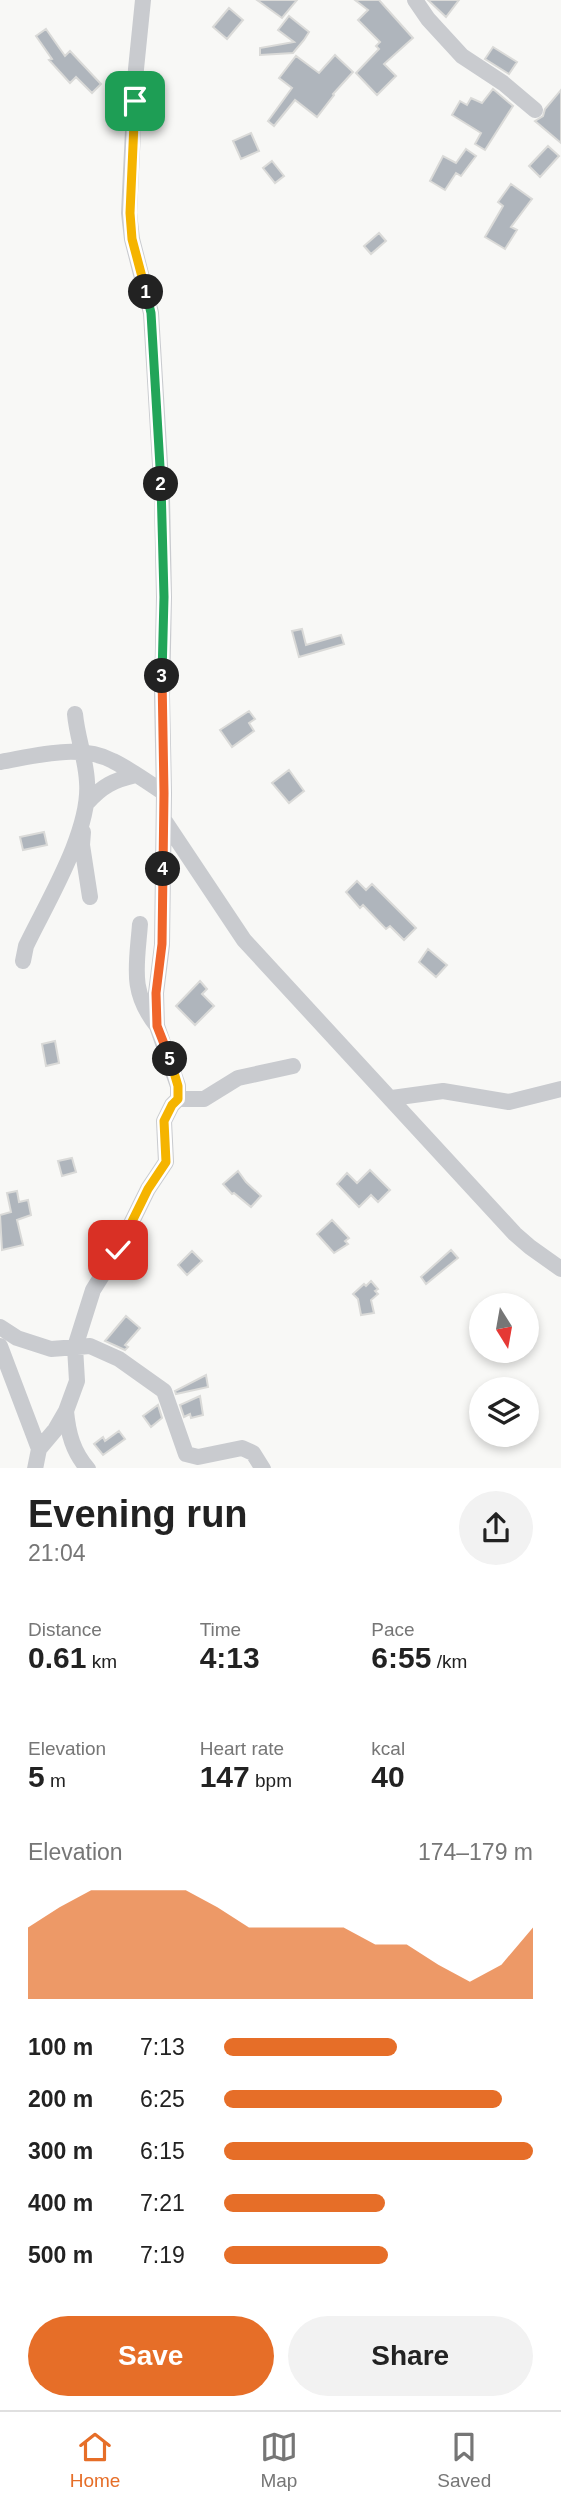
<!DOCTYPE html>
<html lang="en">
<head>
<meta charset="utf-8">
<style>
	:root { --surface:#fff; --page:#f2f2f2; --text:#222; --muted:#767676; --line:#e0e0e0; --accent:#e66e28 }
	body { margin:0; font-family:Arial,sans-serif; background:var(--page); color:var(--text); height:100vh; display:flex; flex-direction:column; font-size:26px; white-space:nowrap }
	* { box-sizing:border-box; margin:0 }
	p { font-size:23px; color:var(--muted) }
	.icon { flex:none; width:38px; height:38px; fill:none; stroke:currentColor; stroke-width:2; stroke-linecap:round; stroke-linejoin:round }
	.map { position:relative; height:1468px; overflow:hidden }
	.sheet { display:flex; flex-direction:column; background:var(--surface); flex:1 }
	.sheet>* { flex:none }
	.needle { width:46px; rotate:169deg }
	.controls { position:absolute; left:469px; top:1293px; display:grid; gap:14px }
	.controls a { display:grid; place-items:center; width:70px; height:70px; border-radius:50%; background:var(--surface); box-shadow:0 4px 10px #0003; font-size:35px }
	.pin { position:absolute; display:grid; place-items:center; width:60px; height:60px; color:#fff; margin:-30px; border-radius:14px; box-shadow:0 4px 10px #0006 }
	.km { position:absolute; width:35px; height:35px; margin:-18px; border-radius:50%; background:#222; color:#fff; font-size:19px; line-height:35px; text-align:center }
	.round { display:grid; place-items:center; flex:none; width:74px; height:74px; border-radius:37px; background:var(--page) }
	.headline { display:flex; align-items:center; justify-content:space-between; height:119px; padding:0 28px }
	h1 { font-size:38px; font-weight:700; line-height:52px }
	.figures { display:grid; grid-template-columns:repeat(3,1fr); gap:10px; height:119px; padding:7px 28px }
	.figures div { display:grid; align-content:center }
	.figures b { font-size:30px; font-weight:700 }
	.figures small { font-size:19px; font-weight:400 }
	.figures p { font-size:19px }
	.chart { height:196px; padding:14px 28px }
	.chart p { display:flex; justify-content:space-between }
	.chart svg { width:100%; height:126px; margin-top:7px; fill:var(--accent); opacity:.7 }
	.action { display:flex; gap:14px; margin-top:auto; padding:14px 28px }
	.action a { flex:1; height:80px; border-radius:42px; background:var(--accent); color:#fff; font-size:28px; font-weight:700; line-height:80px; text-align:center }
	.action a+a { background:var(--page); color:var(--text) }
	ul { padding:0 28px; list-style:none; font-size:23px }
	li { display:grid; grid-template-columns:112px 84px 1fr; align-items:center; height:52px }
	li i { height:18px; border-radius:9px; background:var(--accent) }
	.tabs { display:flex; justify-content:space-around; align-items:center; height:98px; border-top:2px solid var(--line); background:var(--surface); font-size:19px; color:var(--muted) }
	.tabs a { display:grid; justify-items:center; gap:4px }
	.tabs .selected { color:var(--accent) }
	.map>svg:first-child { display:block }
	.building { fill:#afb5bc; stroke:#dadad8; stroke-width:2 }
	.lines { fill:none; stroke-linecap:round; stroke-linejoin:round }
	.street { stroke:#c9cbcf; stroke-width:16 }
	.split-1-casing { stroke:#fff; stroke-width:14 }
	.split-2-casing { stroke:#fff; stroke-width:14 }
	.split-3-casing { stroke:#fff; stroke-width:14 }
	.split-4-casing { stroke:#fff; stroke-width:14 }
	.split-5-casing { stroke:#fff; stroke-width:14 }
	.split-6-casing { stroke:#fff; stroke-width:14 }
	.split-1 { stroke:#f5b400; stroke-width:9 }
	.split-2 { stroke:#22a559; stroke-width:9 }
	.split-3 { stroke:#22a559; stroke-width:9 }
	.split-4 { stroke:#f0652b; stroke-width:9 }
	.split-5 { stroke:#f0652b; stroke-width:9 }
	.split-6 { stroke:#f5b400; stroke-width:9 }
</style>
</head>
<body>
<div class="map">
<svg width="561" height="1469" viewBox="0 0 561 1469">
	<rect width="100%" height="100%" fill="#f8f8f6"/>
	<!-- building -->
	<path class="building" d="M 257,0 L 297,0 L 282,18 Z
		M 355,0 L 379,0 L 413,38 L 384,64 L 396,76 L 377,95 L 356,73 L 379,49 L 376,46 L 380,42 L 358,20 L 368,10 Z
		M 428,0 L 459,0 L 446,17 Z
		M 229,8 L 243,20 L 227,39 L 213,27 Z
		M 289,16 L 309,32 L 304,40 L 293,53 L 260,55 L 260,48 L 294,42 L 278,30 Z
		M 46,29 L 65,56 L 70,51 L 101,84 L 92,93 L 76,77 L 70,83 L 49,60 L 52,59 L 36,36 Z
		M 493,47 L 517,62 L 509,74 L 485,59 Z
		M 335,55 L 353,72 L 333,94 L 334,95 L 317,117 L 295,100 L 274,126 L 268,121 L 292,88 L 279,78 L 296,56 L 319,73 Z
		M 493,89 L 513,106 L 485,150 L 475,144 L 481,133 L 452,115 L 460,101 L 467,105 L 471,98 L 482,103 Z
		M 561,90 L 561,143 L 535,121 L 543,116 L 545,109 Z
		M 251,133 L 259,151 L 241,159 L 233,141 Z
		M 548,146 L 559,156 L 540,177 L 529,166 Z
		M 466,149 L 476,156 L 461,176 L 456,173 L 445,190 L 430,181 L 443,156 L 456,163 Z
		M 272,161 L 284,176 L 275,183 L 263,168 Z
		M 511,184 L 532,199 L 511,227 L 517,230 L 505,249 L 485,237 L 503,206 L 498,202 Z
		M 379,233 L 386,241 L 371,254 L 364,246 Z
		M 302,629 L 306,645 L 341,635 L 344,644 L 299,657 L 292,631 Z
		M 249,711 L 255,719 L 249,723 L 254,731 L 232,747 L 220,730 Z
		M 289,770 L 304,791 L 289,803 L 272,783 Z
		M 44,832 L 47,845 L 23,850 L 20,837 Z
		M 357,881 L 366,890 L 372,884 L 416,928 L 404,940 L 390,926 L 386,929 L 363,905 L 360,908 L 346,892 Z
		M 428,949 L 447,965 L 436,977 L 419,962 Z
		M 200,981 L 207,989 L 202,994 L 214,1006 L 195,1025 L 176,1006 Z
		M 55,1041 L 59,1063 L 46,1066 L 42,1044 Z
		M 72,1158 L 76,1172 L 62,1176 L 58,1161 Z
		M 370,1170 L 390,1190 L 378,1202 L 371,1195 L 359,1207 L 337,1184 L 347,1173 L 357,1183 Z
		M 238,1171 L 246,1182 L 261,1196 L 251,1207 L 234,1193 L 232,1194 L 223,1184 Z
		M 17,1191 L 19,1202 L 28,1200 L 31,1215 L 17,1220 L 23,1245 L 2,1250 L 0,1215 L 11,1212 L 7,1193 Z
		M 332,1220 L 349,1238 L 345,1241 L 348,1244 L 334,1253 L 317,1234 Z
		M 451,1250 L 458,1258 L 426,1284 L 421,1277 Z
		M 192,1251 L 202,1261 L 187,1275 L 178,1265 Z
		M 371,1281 L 378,1289 L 375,1291 L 378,1294 L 371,1300 L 374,1313 L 361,1315 L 358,1299 L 353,1294 L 364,1284 L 366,1286 Z
		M 126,1316 L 140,1328 L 125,1345 L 128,1347 L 125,1350 L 105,1341 Z
		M 206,1375 L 208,1387 L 176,1394 L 175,1391 Z
		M 200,1396 L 203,1415 L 191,1418 L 190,1414 L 184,1417 L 180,1405 Z
		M 158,1405 L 162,1418 L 151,1427 L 143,1416 Z
		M 119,1431 L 125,1439 L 103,1455 L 94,1444 L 103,1437 L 105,1441 Z"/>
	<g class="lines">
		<!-- street -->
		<path class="street" d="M 415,0 L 428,19 L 462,56 L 503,83 L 535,110
			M 0,762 C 35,756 79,743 113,761 C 131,770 148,782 164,793
			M 87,803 C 102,786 114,780 136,775
			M 164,820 L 244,940 L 515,1234 L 530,1247 L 561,1269
			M 83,832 L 82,845 L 90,897
			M 140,924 C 137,965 129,991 157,1026
			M 23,961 L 26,946 C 47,902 91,831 87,782 C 86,759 77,737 75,714
			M 392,1098 L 443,1091 L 509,1102 L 561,1089
			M 178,1099 L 204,1099 L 238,1078 L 293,1066
			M 0,1327 L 17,1338 L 51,1349 L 90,1346 L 119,1359 L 164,1391 L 186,1454 L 198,1457 L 242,1448 L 253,1453 L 263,1469
			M 0,1346 L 39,1449
			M 66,1411 C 68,1433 73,1452 88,1469
			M 35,1469 L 39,1449 L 55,1430 L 66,1411 L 77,1381 L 75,1347 L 93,1290 L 118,1250 L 148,1189 L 166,1162 L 164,1121 L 172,1105 L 178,1099 L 178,1086 L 157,1026 L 156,993 L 162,945 L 164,793 L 162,696 L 164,597 L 162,498 L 151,313 L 132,239 L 129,213 L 136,69 L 143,0"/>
	</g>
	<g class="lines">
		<defs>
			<path id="split-1" d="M 135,101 L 130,213 L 132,239 L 146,292"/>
			<path id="split-2" d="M 146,292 L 151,313 L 161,484"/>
			<path id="split-3" d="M 161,484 L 164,597 L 162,676"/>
			<path id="split-4" d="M 162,676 L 164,793 L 163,869"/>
			<path id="split-5" d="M 163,869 L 162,944 L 156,993 L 157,1026 L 170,1059"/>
			<path id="split-6" d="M 118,1250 L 148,1189 L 166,1162 L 164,1121 L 172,1105 L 178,1099 L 178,1086 L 170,1059"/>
		</defs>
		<!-- split-1 casing -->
		<use href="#split-1" class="split-1-casing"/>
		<!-- split-2 casing -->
		<use href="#split-2" class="split-2-casing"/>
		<!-- split-3 casing -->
		<use href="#split-3" class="split-3-casing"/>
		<!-- split-4 casing -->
		<use href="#split-4" class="split-4-casing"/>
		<!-- split-5 casing -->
		<use href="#split-5" class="split-5-casing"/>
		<!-- split-6 casing -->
		<use href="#split-6" class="split-6-casing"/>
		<!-- split-1 -->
		<use href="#split-1" class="split-1"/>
		<!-- split-2 -->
		<use href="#split-2" class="split-2"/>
		<!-- split-3 -->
		<use href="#split-3" class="split-3"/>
		<!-- split-4 -->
		<use href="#split-4" class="split-4"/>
		<!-- split-5 -->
		<use href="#split-5" class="split-5"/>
		<!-- split-6 -->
		<use href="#split-6" class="split-6"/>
	</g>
</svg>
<div class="controls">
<a><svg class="needle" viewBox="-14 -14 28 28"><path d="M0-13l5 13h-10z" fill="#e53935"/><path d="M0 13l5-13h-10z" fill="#767676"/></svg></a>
<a><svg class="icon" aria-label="layers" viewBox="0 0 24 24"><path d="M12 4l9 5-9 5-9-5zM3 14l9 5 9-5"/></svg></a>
</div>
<div class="pin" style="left:135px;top:101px;background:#1e9e55"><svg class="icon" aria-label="arrive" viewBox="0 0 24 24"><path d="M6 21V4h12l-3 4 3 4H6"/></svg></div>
<div class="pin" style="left:118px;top:1250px;background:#d93025"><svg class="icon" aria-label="check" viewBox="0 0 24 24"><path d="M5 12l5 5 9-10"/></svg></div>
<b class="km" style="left:146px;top:292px">1</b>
<b class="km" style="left:161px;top:484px">2</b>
<b class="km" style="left:162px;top:676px">3</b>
<b class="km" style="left:163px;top:869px">4</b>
<b class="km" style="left:170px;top:1059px">5</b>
</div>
<section class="sheet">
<div class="headline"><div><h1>Evening run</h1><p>21:04</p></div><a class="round"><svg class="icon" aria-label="share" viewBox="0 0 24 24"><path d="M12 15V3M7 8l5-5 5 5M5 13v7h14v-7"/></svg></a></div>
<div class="figures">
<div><p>Distance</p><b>0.61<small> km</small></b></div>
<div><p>Time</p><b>4:13</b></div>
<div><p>Pace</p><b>6:55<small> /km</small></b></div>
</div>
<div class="figures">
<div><p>Elevation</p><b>5<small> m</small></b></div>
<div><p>Heart rate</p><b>147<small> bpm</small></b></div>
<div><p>kcal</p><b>40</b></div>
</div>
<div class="chart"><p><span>Elevation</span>174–179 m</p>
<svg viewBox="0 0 160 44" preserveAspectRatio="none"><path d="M0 44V19L10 12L20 6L30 6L40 6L50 6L60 12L70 19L80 19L90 19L100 19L110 25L120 25L130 32L140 38L150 32L160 19V44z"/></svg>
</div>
<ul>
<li><b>100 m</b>7:13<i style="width:56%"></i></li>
<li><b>200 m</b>6:25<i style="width:90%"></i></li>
<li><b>300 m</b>6:15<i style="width:100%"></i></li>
<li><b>400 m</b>7:21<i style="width:52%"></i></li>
<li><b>500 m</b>7:19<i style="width:53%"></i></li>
</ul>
<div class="action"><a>Save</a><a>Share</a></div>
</section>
<nav class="tabs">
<a class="selected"><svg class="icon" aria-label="home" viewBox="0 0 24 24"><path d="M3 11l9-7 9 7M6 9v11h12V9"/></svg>Home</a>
<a><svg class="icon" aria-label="map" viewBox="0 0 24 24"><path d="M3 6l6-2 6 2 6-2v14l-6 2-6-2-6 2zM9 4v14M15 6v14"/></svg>Map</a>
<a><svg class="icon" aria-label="saved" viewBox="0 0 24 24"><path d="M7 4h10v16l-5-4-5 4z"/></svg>Saved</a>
</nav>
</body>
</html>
